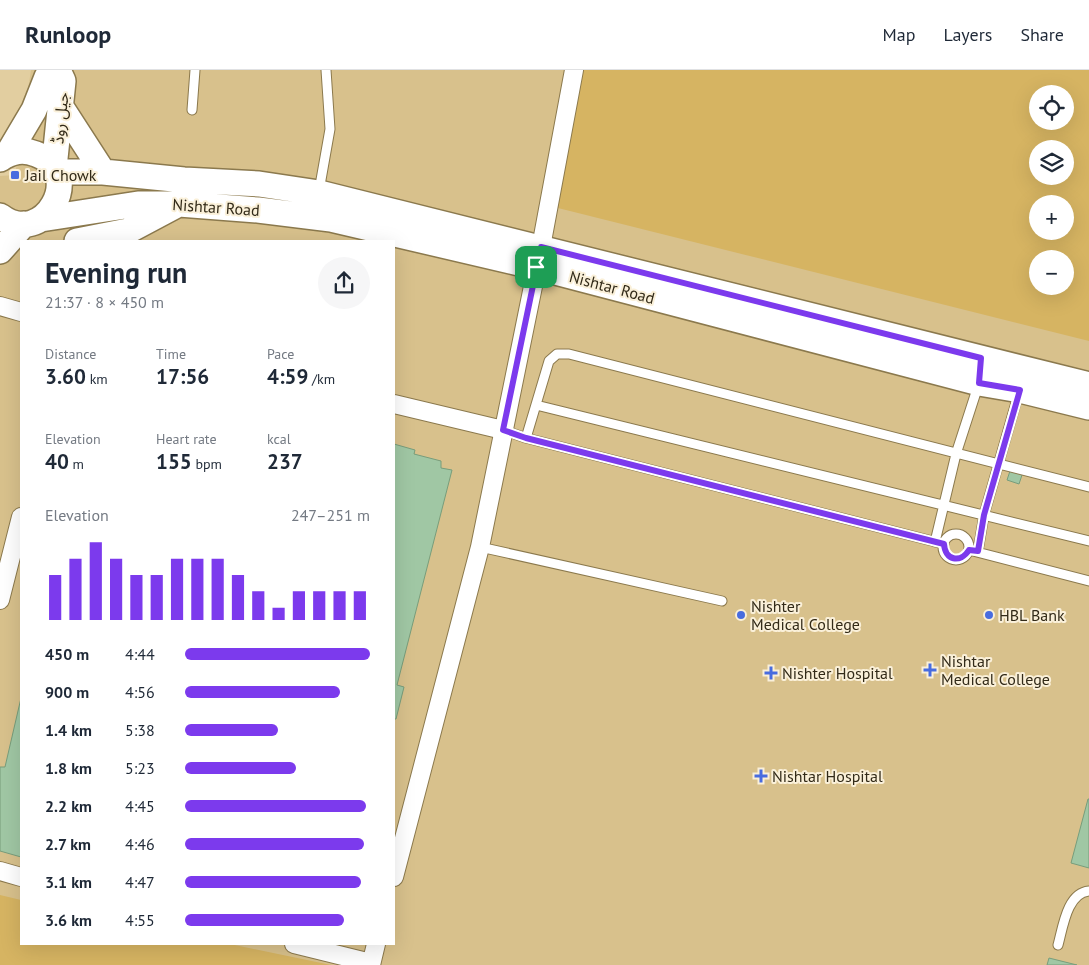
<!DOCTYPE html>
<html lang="en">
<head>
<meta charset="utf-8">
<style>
	:root { --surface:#fff; --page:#f6f6f7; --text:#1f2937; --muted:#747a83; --line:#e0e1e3; --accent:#7c3aed }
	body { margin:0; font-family:"PT Sans","Noto Sans Arabic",sans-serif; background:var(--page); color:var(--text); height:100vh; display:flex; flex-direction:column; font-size:19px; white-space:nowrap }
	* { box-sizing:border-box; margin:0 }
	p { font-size:16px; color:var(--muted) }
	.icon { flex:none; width:28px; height:28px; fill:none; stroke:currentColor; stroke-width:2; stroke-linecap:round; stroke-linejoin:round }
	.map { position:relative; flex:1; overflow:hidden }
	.drawer { position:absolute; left:20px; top:170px; width:375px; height:705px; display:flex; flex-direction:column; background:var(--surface); border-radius:0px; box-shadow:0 5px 20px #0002 }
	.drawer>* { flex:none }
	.controls { position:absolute; left:1029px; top:15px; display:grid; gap:10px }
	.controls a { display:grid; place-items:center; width:45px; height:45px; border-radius:50%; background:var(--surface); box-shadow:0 5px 20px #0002; font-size:25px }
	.pin { position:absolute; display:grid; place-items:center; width:42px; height:42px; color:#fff; margin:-21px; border-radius:10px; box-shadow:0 2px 8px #0006 }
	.round { display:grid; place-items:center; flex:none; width:52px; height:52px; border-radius:26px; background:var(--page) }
	.head { display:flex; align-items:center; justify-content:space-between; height:85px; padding:0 25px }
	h1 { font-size:28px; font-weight:800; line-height:38px }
	.figures { display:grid; grid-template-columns:repeat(3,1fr); gap:8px; height:85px; padding:5px 25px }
	.figures div { display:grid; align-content:center }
	.figures b { font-size:21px; font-weight:800 }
	.figures small { font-size:14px; font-weight:400 }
	.figures p { font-size:14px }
	.chart { height:140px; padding:10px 25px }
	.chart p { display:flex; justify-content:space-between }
	.chart svg { width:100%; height:90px; margin-top:5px; stroke:var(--accent); stroke-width:6 }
	ul { padding:0 25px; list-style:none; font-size:16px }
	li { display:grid; grid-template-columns:80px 60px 1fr; align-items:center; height:38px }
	li i { height:12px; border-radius:6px; background:var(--accent) }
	header { display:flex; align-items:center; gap:30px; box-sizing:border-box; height:70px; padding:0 25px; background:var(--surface); border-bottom:1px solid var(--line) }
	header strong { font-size:24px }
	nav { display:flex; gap:28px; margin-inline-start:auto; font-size:18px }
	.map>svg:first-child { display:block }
	.built { fill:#d8c18c; fill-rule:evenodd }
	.green { fill:#d6b462; fill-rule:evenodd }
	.building { fill:#a0c7a4; stroke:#789d7b }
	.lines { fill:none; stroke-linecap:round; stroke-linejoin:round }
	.service-casing { stroke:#8b794d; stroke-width:11 }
	.minor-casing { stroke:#8b794d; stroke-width:20 }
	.secondary-casing { stroke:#8b794d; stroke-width:28 }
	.service { stroke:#fff; stroke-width:9 }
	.minor { stroke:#fff; stroke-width:18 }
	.secondary { stroke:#fff; stroke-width:25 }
	.route-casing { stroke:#fff; stroke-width:10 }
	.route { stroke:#7c3aed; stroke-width:6 }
	.poi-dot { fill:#486cdf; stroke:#faf0d9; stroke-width:2 }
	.labels { text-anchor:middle; stroke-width:4; stroke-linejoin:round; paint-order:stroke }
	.street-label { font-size:16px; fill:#322a18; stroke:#faf0d9 }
	.poi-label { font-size:16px; fill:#322a18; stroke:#faf0d9; text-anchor:start }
</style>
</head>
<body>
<header>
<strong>Runloop</strong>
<nav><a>Map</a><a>Layers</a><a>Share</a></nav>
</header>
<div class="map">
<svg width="1089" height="895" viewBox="0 0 1089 895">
	<rect width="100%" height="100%" fill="#e2cea0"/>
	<!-- built -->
	<path class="built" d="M 31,0 L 1089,0 L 1089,895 L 0,895 L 0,106 L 15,105 ZM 1038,24 L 1065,24 L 1065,51 L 1038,51 ZM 1038,79 L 1065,79 L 1065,106 L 1038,106 ZM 1038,134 L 1065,134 L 1065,161 L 1038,161 ZM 21,171 L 394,171 L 394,874 L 21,874 ZM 1038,189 L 1065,189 L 1065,216 L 1038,216 Z"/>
	<!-- green -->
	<path class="green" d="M 582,0 L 1089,0 L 1089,271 L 550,136 ZM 1038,24 L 1065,24 L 1065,51 L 1038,51 ZM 1038,79 L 1065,79 L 1065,106 L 1038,106 ZM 1038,134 L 1065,134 L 1065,161 L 1038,161 ZM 1038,189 L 1065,189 L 1065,216 L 1038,216 Z
		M 0,825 L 21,830 L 21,874 L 230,874 L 331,895 L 0,895 Z"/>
	<!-- building -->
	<path class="building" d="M 394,374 L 415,380 L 414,384 L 441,391 L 441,398 L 452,400 L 397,615 L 404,617 L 396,649 L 394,649 Z
		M 1011,398 L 1023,402 L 1019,414 L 1007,410 Z
		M 21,628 L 21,787 L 0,781 L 0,697 L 5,697 Z
		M 1088,729 L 1089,729 L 1089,798 L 1071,793 Z
		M 1049,888 L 1077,895 L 1047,895 Z"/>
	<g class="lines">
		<defs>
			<path id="service" d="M 192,40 L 195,0
				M 319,121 L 330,59 L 326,0
				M 536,335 L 1089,471
				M 503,360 L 526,368 L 944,474
				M 526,368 L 549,291 L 557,284 L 569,284 L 1089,417
				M943 477a13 13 0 1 1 26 0a13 13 0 1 1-26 0Z
				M 935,472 L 956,384 L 978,316
				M 480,477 L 722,531
				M 969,480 L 1089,511
				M 978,481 L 984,445 L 1019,322
				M 1058,875 C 1063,857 1067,823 1089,821"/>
			<path id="minor" d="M 0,236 L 21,242
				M 394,334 L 503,360
				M 0,530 L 21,447
				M 0,801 L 21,807
				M 394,807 L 480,477 L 541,177 L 574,0
				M 294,874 L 371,893
				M 371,895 L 376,874"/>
			<path id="secondary" d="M 61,37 L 103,102
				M 9,82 L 34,40 L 47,7 L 53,0
				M 0,89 C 12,81 23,79 36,84 C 87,102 44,180 0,146
				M 54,98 L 63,11 L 58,0
				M 56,102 L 103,102 L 184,110 L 259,114 L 319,123 L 1089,315
				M 41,149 L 138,134 L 179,134 L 258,140 L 331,149 L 536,197 L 979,313 L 1020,320 L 1089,337
				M 77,171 L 128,161 L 175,136
				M 0,181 L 24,154"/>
		</defs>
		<!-- service casing -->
		<use href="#service" class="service-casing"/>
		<!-- minor casing -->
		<use href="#minor" class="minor-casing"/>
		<!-- secondary casing -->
		<use href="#secondary" class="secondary-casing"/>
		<!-- service -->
		<use href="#service" class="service"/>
		<!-- minor -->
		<use href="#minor" class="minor"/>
		<!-- secondary -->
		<use href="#secondary" class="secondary"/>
	</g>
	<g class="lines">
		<defs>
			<path id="route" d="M 541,177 L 981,288 L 979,313 L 1020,320 L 984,445 L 978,481 L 969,480 C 960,494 945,490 944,474 L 526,368 L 503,360 Z"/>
		</defs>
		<!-- route casing -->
		<use href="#route" class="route-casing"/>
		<!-- route -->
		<use href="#route" class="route"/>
	</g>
	<!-- markers -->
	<g class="poi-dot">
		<rect x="10" y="100" width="10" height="10" rx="2.5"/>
		<circle cx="741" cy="545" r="5"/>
		<circle cx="989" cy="545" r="5"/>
		<path d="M927.5 592.5h5v5h5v5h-5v5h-5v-5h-5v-5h5z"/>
		<path d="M768.5 595.5h5v5h5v5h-5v5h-5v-5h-5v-5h5z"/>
		<path d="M758.5 698.5h5v5h5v5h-5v5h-5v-5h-5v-5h5z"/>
	</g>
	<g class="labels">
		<!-- street labels -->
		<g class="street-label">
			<text transform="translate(60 48) rotate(-84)" y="6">جیل روڈ</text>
			<text transform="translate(216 137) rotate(4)" y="6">Nishtar Road</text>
			<text transform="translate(612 217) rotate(15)" y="6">Nishtar Road</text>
		</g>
		<!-- poi labels -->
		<g class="poi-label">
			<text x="25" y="111">Jail Chowk</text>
			<text x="751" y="542">Nishter<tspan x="751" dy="18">Medical College</tspan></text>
			<text x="999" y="551">HBL Bank</text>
			<text x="941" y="597">Nishtar<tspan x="941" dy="18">Medical College</tspan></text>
			<text x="782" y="609">Nishter Hospital</text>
			<text x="772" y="712">Nishtar Hospital</text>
		</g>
	</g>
</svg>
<div class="controls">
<a><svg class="icon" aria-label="locate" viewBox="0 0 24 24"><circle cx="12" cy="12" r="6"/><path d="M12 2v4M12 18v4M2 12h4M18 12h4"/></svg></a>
<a><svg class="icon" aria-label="layers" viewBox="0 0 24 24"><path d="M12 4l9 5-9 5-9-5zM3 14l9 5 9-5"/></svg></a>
<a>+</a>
<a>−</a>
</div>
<div class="pin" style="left:536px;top:197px;background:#1e9e55"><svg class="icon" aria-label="arrive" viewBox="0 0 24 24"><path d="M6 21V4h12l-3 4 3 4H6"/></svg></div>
<section class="drawer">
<div class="head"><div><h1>Evening run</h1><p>21:37 · 8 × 450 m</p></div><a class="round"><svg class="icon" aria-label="share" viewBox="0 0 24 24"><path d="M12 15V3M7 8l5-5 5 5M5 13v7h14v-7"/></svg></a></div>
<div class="figures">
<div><p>Distance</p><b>3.60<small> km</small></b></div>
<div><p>Time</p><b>17:56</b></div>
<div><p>Pace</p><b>4:59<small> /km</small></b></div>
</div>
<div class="figures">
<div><p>Elevation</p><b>40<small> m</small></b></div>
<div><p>Heart rate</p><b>155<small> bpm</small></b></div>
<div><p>kcal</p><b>237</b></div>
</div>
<div class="chart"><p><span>Elevation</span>247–251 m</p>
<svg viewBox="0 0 160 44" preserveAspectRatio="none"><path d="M5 44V22M15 44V14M25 44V6M35 44V14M45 44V22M55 44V22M65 44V14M75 44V14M85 44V14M95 44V22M105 44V30M115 44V38M125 44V30M135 44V30M145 44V30M155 44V30"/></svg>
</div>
<ul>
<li><b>450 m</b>4:44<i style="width:100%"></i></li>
<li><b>900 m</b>4:56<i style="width:84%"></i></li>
<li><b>1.4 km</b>5:38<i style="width:50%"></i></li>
<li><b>1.8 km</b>5:23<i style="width:60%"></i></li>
<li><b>2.2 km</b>4:45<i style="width:98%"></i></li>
<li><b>2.7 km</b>4:46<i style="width:97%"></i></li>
<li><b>3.1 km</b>4:47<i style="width:95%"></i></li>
<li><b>3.6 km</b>4:55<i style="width:86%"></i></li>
</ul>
</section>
</div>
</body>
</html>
